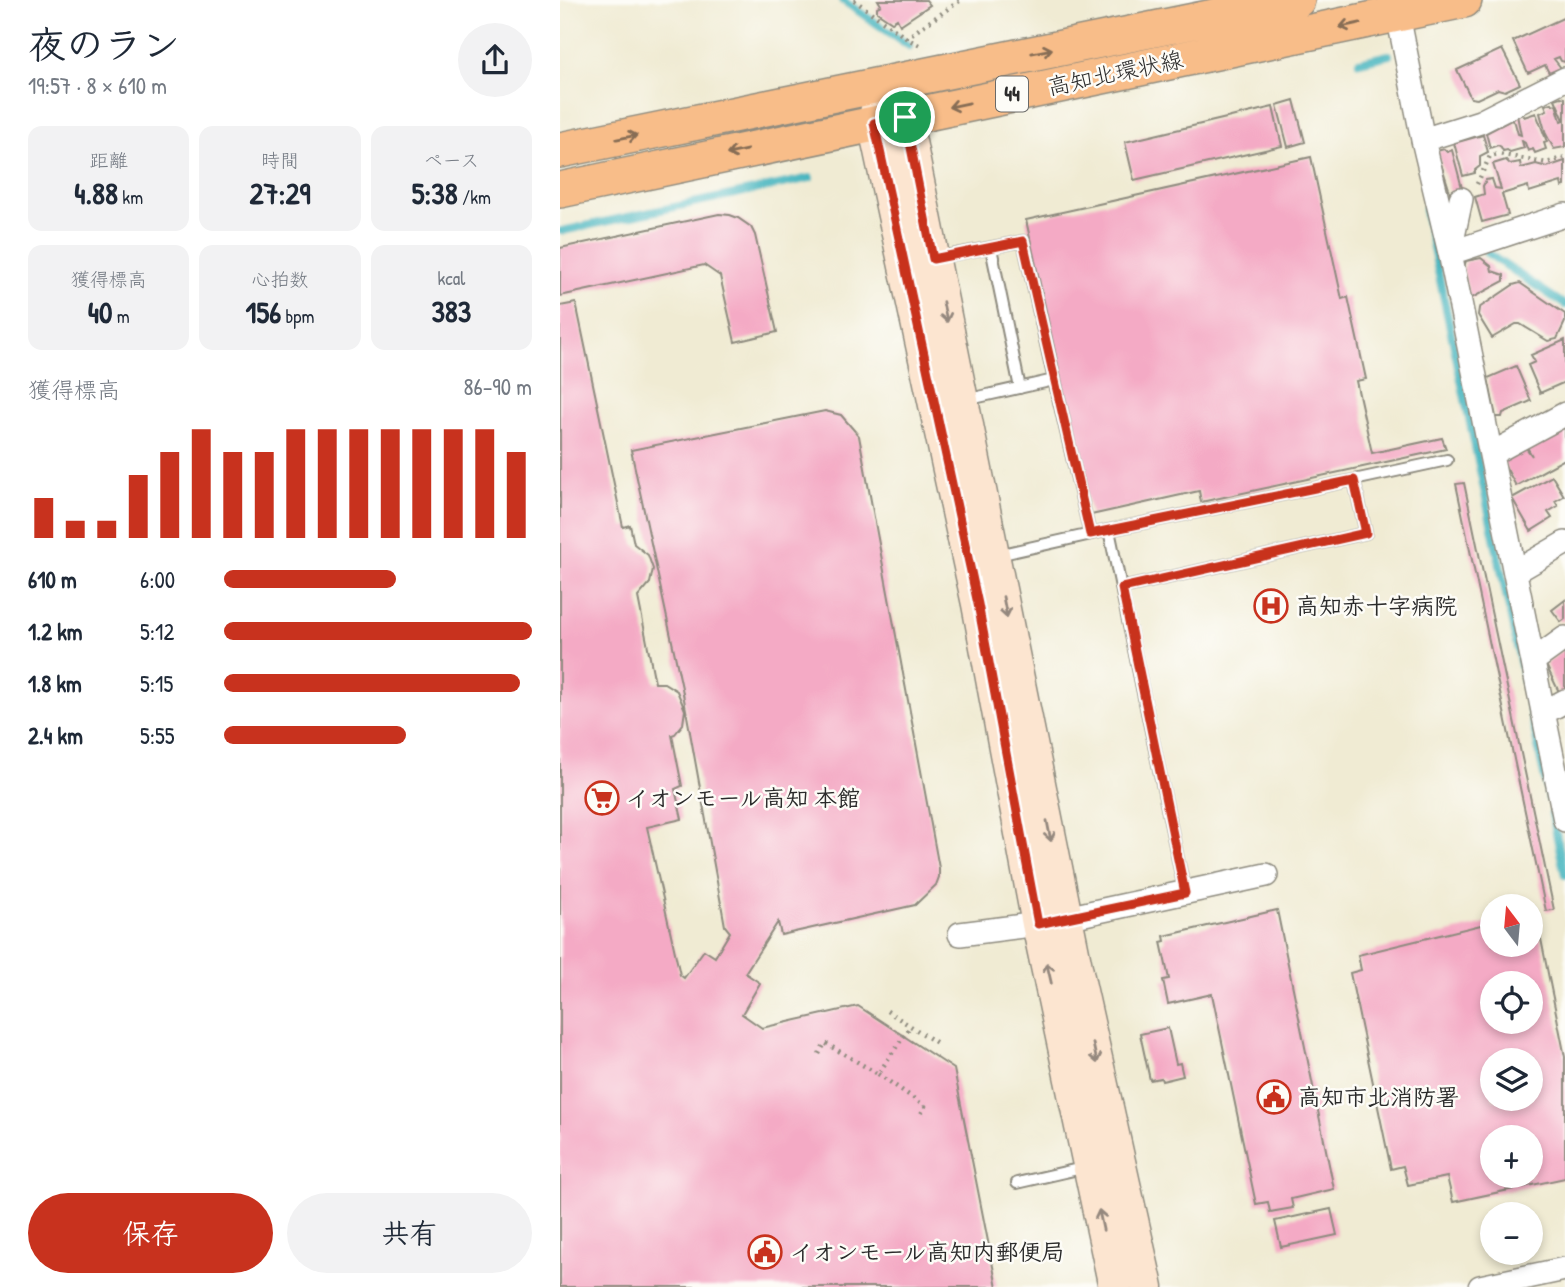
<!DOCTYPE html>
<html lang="ja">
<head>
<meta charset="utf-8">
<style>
	:root { --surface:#fff; --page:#f2f2f3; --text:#1f2937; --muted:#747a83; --accent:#c8321e }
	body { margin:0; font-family:"Patrick Hand","Klee One",sans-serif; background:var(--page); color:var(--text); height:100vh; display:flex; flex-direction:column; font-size:26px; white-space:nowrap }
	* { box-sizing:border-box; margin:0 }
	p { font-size:23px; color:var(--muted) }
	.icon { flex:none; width:38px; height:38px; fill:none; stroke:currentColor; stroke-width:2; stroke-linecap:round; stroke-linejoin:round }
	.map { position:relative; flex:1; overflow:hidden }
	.sheet { display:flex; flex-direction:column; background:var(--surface); width:560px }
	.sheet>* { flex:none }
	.needle { width:46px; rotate:344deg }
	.buttons { position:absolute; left:920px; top:894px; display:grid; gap:14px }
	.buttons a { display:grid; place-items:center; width:63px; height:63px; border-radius:50%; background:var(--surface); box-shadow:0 4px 10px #0003; font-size:35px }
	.pin { position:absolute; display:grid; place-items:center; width:60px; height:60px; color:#fff; margin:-30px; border:4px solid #fff; border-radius:50%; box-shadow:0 2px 7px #0007 }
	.round { display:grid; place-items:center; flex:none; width:74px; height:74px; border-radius:37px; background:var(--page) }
	.summary { display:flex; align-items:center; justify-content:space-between; height:119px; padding:0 28px }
	h1 { font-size:38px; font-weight:800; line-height:52px }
	.metrics { display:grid; grid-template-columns:repeat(3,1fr); gap:10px; height:119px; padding:7px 28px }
	.metrics div { display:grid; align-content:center; border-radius:14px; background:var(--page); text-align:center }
	.metrics b { font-size:30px; font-weight:800 }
	.metrics small { font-size:19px; font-weight:400 }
	.metrics p { font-size:19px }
	.chart { height:196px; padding:14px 28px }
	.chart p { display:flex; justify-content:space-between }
	.chart svg { width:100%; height:126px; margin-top:7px; stroke:var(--accent); stroke-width:6 }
	.primary-button { display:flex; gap:14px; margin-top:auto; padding:14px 28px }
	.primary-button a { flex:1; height:80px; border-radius:42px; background:var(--accent); color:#fff; font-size:28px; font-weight:800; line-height:80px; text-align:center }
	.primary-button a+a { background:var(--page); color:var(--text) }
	ul { padding:0 28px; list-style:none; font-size:23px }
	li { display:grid; grid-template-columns:112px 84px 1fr; align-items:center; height:52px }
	li i { height:18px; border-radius:9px; background:var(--accent) }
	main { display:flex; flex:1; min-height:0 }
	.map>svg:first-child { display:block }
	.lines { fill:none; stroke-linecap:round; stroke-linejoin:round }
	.stream { stroke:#46b5bf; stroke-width:8 }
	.building { fill:#f4aac5; fill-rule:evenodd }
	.lane-casing { stroke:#8e8b7f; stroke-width:14 }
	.street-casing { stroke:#8e8b7f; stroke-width:26 }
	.secondary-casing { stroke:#8e8b7f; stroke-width:35 }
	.primary-casing { stroke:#8e8b7f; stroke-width:38 }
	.path { stroke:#8e8b7f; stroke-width:4.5; stroke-dasharray:2 5; stroke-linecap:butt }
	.lane { stroke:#fff; stroke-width:10 }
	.street { stroke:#fff; stroke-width:23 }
	.secondary { stroke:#fce5d0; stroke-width:32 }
	.primary { stroke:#f8bd89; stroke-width:35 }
	.oneway { stroke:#876d55 }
	.oneway2 { stroke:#94887e }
	.route-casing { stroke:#fff; stroke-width:14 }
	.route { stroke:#c8321e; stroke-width:9 }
	.labels { text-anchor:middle; stroke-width:5; stroke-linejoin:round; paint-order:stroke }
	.shield { fill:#fdfcf7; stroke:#6a6a68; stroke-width:2 }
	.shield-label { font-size:21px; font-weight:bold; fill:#2b2b2b }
	.street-label { font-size:23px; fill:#2b2b2b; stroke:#fdfcf7 }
	.poi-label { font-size:23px; font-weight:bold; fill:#2b2b2b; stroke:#fdfcf7; text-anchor:start }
</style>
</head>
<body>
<main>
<section class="sheet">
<div class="summary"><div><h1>夜のラン</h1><p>19:57 · 8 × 610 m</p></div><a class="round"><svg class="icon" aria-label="share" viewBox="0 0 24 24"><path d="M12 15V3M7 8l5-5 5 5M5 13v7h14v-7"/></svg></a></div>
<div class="metrics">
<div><p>距離</p><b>4.88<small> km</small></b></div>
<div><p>時間</p><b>27:29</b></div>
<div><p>ペース</p><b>5:38<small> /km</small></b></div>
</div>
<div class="metrics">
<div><p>獲得標高</p><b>40<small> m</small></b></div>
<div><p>心拍数</p><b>156<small> bpm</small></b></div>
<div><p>kcal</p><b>383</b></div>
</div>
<div class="chart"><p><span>獲得標高</span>86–90 m</p>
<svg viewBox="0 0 160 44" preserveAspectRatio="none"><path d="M5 44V30M15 44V38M25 44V38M35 44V22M45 44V14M55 44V6M65 44V14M75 44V14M85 44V6M95 44V6M105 44V6M115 44V6M125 44V6M135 44V6M145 44V6M155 44V14"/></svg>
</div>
<ul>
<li><b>610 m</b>6:00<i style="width:56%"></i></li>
<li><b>1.2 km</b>5:12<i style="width:100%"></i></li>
<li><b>1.8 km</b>5:15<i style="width:96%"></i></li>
<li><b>2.4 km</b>5:55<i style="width:59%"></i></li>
</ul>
<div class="primary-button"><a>保存</a><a>共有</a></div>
</section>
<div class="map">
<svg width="1005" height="1287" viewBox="0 0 1005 1287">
	<rect width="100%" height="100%" fill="#fdfcf7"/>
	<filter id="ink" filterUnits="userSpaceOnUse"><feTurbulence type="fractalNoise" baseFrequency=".0143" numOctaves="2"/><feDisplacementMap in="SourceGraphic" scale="14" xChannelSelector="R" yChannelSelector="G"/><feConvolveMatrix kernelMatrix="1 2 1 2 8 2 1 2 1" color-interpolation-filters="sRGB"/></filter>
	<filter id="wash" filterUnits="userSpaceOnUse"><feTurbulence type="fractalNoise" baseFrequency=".00686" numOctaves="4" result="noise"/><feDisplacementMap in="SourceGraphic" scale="28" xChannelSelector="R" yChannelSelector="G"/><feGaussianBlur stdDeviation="1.57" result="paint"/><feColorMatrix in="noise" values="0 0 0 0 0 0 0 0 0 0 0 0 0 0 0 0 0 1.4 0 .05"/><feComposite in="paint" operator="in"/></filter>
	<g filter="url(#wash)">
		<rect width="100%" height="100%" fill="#f0ebd3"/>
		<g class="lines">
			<!-- stream -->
			<path class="stream" d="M 282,0 L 349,46
				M 799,62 L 829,55
				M 865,209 L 989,798
				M 2,231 L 250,178
				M 927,253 L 1005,305
				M 992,814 L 1005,875"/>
		</g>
		<g id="blocks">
			<!-- building -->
			<path class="building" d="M 318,0 L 366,0 L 370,5 L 340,25 L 337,19 L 332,22 L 317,12 L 317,7 L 321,5 Z
				M 1005,17 L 1005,62 L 1001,61 L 999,57 L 994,59 L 1001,68 L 989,73 L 985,65 L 968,73 L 953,41 Z
				M 942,49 L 960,84 L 945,91 L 938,89 L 917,99 L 911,98 L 897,70 Z
				M 1001,97 L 1005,98 L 1005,147 L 994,149 L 986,134 L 980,113 L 987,110 L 985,105 L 992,103 L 993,105 L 996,104 L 1001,121 L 1004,120 L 995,99 Z
				M 734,100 L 745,142 L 728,147 L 717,105 Z
				M 713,107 L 722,146 L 574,180 L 565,142 Z
				M 976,113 L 987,142 L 984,143 L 986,149 L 975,153 L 973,149 L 968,151 L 965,143 L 962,141 L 964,148 L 950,152 L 947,150 L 943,151 L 941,147 L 938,145 L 930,148 L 926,133 L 951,120 L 955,123 L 958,134 L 961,135 L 957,115 L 963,114 L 964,117 Z
				M 923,135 L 928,152 L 920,156 L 920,166 L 915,170 L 915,173 L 903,176 L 894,143 Z
				M 884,149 L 887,152 L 892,150 L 902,188 L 890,192 L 877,151 Z
				M 751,157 L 782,299 L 788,297 L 806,379 L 796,381 L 812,453 L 882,438 L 886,449 L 641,502 L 639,491 L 531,515 L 466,220 Z
				M 946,160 L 950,164 L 960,162 L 961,168 L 976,164 L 987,167 L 1005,161 L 1005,186 L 1002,187 L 1001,182 L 969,192 L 968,186 L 942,194 L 948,215 L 922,222 L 915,197 L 924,194 L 923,186 L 926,180 L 932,179 L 935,188 L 941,189 L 933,164 Z
				M 159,214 L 170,215 L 178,218 L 191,227 L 195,235 L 217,332 L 175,342 L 160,276 L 144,265 L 0,296 L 0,248 Z
				M 921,258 L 931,266 L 932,271 L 944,275 L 944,281 L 910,299 L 903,270 L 906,261 Z
				M 960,283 L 1005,314 L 1005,322 L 997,339 L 988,341 L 960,324 L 956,324 L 932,338 L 918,315 L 919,308 L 953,285 Z
				M 16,303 L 63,527 L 70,525 L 74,544 L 88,555 L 93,569 L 90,583 L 78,597 L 95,683 L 104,683 L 117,691 L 125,710 L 123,724 L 115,734 L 112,735 L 122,786 L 115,789 L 122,819 L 87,827 L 120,975 L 124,978 L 144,950 L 155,957 L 170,932 L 165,926 L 122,688 L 71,450 L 265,411 L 281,415 L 299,436 L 379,868 L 379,877 L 376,885 L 355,905 L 221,935 L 218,922 L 185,973 L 200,983 L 182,1014 L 202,1028 L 298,1006 L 394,1069 L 437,1287 L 0,1287 L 0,306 Z
				M 1005,340 L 1005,382 L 980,393 L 968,365 L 975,362 L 971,355 Z
				M 956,366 L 971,401 L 943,413 L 942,417 L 936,417 L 928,378 Z
				M 1005,426 L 1005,459 L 956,486 L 942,460 L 966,448 L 972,456 L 967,447 Z
				M 992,476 L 1004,496 L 995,501 L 998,506 L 988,512 L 992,518 L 971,531 L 952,498 Z
				M 904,483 L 994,910 L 986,911 L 896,484 Z
				M 1005,600 L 1005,619 L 1001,622 L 992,610 Z
				M 1005,647 L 1005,691 L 1000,694 L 986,665 Z
				M 717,910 L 774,1189 L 731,1199 L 733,1208 L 710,1212 L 708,1202 L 696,1204 L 652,994 L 608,1004 L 603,980 L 609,979 L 601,942 L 605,941 L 604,936 Z
				M 933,922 L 933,945 L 971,945 L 971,935 L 980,934 L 1005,1057 L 1005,1178 L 893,1202 L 887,1177 L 848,1185 L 843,1166 L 831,1169 L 790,973 L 801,970 L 798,955 ZM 933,984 L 971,984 L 971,1022 L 933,1022 ZM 933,1060 L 971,1060 L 971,1099 L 933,1099 ZM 933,1138 L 971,1138 L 971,1176 L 933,1176 Z
				M 608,1028 L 616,1064 L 620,1063 L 623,1076 L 602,1081 L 601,1078 L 590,1080 L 580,1034 Z
				M 771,1209 L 777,1235 L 721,1247 L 715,1221 Z"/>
		</g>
	</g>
	<g filter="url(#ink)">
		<use href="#blocks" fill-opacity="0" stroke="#8e8b7f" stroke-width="2"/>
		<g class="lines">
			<defs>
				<path id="lane" d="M 431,248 L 460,388
					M 376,258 L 463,241 L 494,380 L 405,400
					M 494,380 L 530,534
					M 794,480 L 887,460
					M 438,555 L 549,530
					M 562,588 L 806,533 L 794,480 L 549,530 L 625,893
					M 457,1183 L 527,1167"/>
				<path id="street" d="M 838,0 L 838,15 L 863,140 L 890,253 L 1005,820
					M 863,140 L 920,122 L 1005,79
					M 891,246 L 901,199
					M 890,253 L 1005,215
					M 931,454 L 1005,414
					M 955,572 L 1005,543
					M 973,661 L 1005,638
					M 983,713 L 1005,701
					M 400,934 L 478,924 L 706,875
					M 920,1287 L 1005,1269"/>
				<path id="secondary" d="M 323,83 L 345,117 L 519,982 L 587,1287
					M 319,99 L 314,123 L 418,604 L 478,924 L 555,1287"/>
				<path id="primary" d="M 0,150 L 737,0
					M 0,190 L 904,0"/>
			</defs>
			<!-- lane casing -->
			<use href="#lane" class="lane-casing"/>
			<!-- street casing -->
			<use href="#street" class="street-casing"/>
			<!-- secondary casing -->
			<use href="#secondary" class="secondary-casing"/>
			<!-- primary casing -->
			<use href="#primary" class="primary-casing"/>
			<!-- path -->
			<path class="path" d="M 294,0 L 346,38 L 359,45
				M 346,38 L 401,0
				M 917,184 L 930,156 L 938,154 L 987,163 L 1005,157
				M 971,918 L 974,928
				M 327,1011 L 377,1043
				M 259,1054 L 265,1043 L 318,1074 L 350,1027
				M 318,1074 L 365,1106 L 360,1116"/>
			<!-- lane -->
			<use href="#lane" class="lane"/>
			<!-- street -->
			<use href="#street" class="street"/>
			<!-- secondary -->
			<use href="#secondary" class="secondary"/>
			<!-- primary -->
			<use href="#primary" class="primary"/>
		</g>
		<!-- one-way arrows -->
		<defs><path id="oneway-shaft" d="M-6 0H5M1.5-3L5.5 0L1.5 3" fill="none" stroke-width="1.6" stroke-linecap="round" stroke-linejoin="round" transform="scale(1.75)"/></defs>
		<g class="oneway">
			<use href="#oneway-shaft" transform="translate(790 25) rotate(168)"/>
			<use href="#oneway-shaft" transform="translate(482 51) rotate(-11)"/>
			<use href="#oneway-shaft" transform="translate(399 105) rotate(168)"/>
			<use href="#oneway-shaft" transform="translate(67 137) rotate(-11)"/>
			<use href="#oneway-shaft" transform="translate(177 152) rotate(168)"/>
		</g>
		<g class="oneway2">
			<use href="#oneway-shaft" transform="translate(385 312) rotate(78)"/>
			<use href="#oneway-shaft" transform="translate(445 607) rotate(79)"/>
			<use href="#oneway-shaft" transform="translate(489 831) rotate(79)"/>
			<use href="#oneway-shaft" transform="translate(489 973) rotate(-103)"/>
			<use href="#oneway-shaft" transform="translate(535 1053) rotate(78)"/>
			<use href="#oneway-shaft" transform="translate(541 1220) rotate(-102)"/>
		</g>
	</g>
	<g class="lines" filter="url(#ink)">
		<defs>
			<path id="route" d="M 345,117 L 373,259 L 463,241 L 530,534 L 794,480 L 806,533 L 562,588 L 625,893 L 478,924 L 418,604 L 314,123 Z"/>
		</defs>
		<!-- route casing -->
		<use href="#route" class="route-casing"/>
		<!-- route -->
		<use href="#route" class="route"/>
	</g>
	<!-- icons -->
	<defs>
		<symbol id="hospital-ring" viewBox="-11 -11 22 22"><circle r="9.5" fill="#fdfcf7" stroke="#c8321e" stroke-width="1.5"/><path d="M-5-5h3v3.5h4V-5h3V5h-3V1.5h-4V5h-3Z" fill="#c8321e"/></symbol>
		<symbol id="supermarket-ring" viewBox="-11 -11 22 22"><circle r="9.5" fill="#fdfcf7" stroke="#c8321e" stroke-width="1.5"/><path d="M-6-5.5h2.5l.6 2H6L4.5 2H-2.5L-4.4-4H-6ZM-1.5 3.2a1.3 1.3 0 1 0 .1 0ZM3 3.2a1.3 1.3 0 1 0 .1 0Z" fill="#c8321e"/></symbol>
		<symbol id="civic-ring" viewBox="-11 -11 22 22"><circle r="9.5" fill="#fdfcf7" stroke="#c8321e" stroke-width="1.5"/><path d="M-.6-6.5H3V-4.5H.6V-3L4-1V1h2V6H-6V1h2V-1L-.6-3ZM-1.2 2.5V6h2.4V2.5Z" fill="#c8321e"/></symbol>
	</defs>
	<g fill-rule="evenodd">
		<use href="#hospital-ring" x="692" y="587" width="38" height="38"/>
		<use href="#supermarket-ring" x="23" y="779" width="38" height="38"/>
		<use href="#civic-ring" x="695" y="1078" width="38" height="38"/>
		<use href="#civic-ring" x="186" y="1233" width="38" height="38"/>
	</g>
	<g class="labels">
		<!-- shield labels -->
		<rect class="shield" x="436" y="76.5" width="32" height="35" rx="5"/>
		<g class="shield-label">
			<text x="452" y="101">44</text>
		</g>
		<!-- street labels -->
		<g class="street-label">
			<text transform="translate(555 73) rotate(-12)" y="8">高知北環状線</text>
		</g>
		<!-- poi labels -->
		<g class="poi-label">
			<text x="736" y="614">高知赤十字病院</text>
			<text x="66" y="806">イオンモール高知 本館</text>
			<text x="738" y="1105">高知市北消防署</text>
			<text x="230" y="1260">イオンモール高知内郵便局</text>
		</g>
	</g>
</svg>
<div class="buttons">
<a><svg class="needle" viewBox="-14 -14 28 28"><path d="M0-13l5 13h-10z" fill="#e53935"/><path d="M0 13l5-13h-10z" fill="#747a83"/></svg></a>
<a><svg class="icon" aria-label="locate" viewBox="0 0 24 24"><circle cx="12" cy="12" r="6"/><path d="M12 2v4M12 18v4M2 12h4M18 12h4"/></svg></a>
<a><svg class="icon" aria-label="layers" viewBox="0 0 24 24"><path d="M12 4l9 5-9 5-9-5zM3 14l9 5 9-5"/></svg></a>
<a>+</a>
<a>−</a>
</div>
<div class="pin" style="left:345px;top:117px;background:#1e9e55"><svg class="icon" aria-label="arrive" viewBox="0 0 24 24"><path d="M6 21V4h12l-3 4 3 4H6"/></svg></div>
</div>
</main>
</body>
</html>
